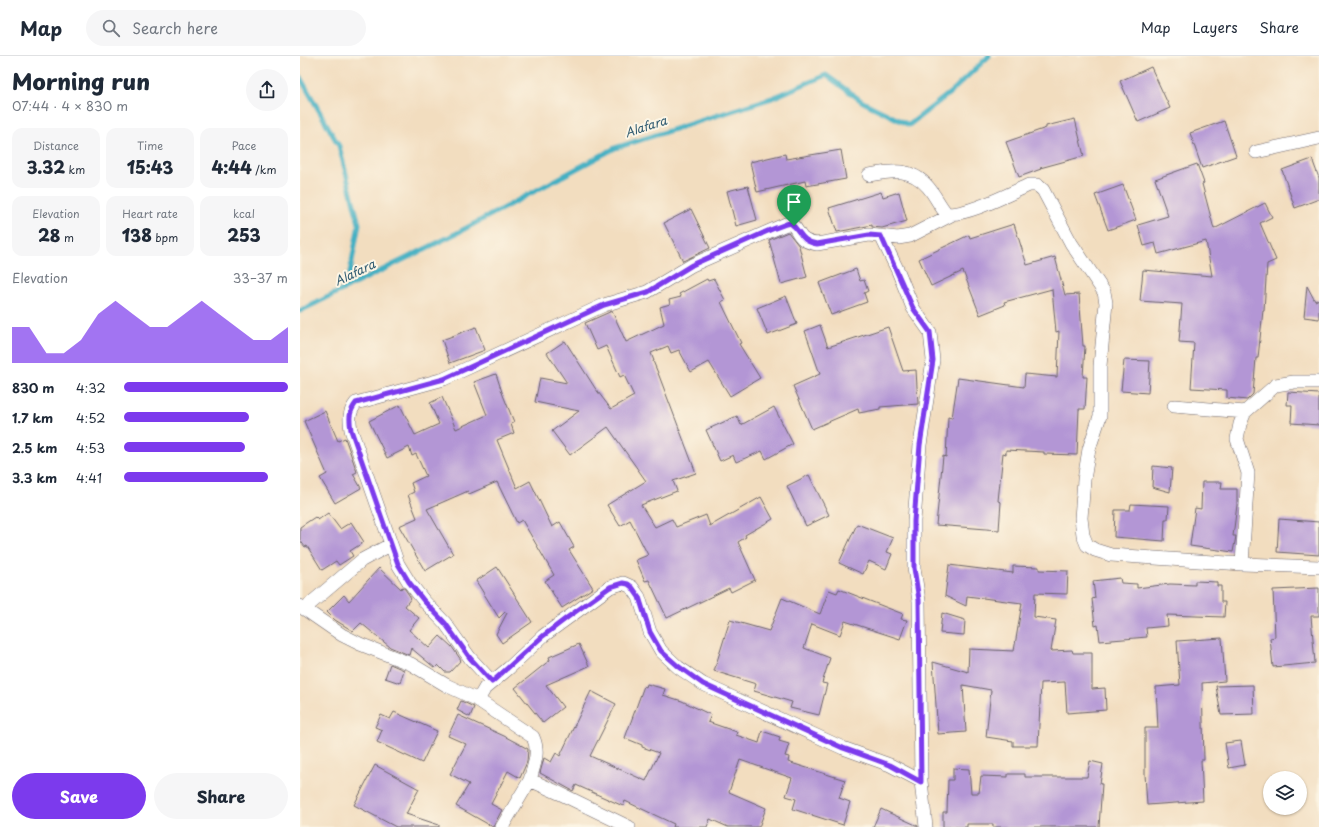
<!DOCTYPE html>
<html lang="en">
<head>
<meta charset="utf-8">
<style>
	:root { --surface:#fff; --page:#f6f6f7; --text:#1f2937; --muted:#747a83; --line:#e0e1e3; --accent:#7c3aed }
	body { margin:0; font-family:"Playpen Sans",sans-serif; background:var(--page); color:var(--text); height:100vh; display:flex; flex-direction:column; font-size:15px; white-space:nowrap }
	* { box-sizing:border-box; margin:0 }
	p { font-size:13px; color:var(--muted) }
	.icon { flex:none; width:22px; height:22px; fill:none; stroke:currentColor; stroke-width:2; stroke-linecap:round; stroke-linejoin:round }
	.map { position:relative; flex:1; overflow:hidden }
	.panel { display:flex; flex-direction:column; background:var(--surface); width:300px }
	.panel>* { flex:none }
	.controls { position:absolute; left:963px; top:715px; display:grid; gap:8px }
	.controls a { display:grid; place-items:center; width:44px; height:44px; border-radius:50%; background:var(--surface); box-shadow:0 1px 3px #0004; font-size:20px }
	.pin { position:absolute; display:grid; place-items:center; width:34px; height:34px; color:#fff; margin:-41px -17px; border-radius:50% 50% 50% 0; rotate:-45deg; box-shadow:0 0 4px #0007 }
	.pin .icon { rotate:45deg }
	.round { display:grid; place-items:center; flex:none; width:42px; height:42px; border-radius:21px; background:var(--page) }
	.headline { display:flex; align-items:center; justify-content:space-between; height:68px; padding:0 12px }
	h1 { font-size:22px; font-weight:800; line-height:30px }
	.stats { display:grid; grid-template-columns:repeat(3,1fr); gap:6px; height:68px; padding:4px 12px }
	.stats div { display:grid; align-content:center; border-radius:10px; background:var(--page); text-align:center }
	.stats b { font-size:17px; font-weight:800 }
	.stats small { font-size:11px; font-weight:400 }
	.stats p { font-size:11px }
	.chart { height:112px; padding:8px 12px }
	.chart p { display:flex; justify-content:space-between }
	.chart svg { width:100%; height:72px; margin-top:4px; fill:var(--accent); opacity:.7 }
	.cta { display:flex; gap:8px; margin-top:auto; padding:8px 12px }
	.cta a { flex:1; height:46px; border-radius:24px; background:var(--accent); color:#fff; font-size:16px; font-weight:800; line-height:46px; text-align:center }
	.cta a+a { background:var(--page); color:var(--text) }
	ul { padding:0 12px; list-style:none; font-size:13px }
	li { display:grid; grid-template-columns:64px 48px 1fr; align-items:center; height:30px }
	li i { height:10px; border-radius:5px; background:var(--accent) }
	header { display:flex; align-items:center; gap:24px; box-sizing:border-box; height:56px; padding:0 20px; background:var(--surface); border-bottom:1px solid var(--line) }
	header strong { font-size:19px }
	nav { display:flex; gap:22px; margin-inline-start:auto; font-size:14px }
	.search { width:280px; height:36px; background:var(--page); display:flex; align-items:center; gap:10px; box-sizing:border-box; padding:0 14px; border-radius:22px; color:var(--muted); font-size:15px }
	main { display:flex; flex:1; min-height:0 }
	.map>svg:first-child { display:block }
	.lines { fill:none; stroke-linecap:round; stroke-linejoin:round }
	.stream { stroke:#45b0c3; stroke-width:5 }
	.building { fill:#b396d5 }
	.street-casing { stroke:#6b6369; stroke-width:14 }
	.street { stroke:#fff; stroke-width:13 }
	.route-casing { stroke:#fff; stroke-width:8 }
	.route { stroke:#7c3aed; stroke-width:5 }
	.labels { text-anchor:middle; stroke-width:4; stroke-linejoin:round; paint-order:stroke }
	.water-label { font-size:12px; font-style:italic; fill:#305b71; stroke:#fcf5e5 }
</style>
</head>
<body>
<header>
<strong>Map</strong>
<div class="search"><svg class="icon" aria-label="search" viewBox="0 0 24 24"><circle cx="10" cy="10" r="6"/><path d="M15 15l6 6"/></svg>Search here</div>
<nav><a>Map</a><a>Layers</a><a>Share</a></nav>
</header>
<main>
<section class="panel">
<div class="headline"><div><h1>Morning run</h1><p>07:44 · 4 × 830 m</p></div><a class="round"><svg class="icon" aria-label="share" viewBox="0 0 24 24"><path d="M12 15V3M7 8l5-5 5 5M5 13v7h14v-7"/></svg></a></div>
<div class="stats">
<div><p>Distance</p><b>3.32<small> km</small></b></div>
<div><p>Time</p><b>15:43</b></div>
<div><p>Pace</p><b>4:44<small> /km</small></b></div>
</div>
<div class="stats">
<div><p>Elevation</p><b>28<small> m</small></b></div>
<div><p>Heart rate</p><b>138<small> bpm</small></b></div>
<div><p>kcal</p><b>253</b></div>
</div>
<div class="chart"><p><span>Elevation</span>33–37 m</p>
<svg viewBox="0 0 160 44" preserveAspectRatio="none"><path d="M0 44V22L10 22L20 38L30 38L40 30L50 14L60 6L70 14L80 22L90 22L100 14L110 6L120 14L130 22L140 30L150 30L160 22V44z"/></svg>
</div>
<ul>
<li><b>830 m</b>4:32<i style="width:100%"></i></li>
<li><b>1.7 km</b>4:52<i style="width:76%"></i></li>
<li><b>2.5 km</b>4:53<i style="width:74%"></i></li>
<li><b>3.3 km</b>4:41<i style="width:88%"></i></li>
</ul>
<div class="cta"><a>Save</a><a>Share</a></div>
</section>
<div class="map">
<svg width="1019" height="771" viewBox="0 0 1019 771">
	<rect width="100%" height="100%" fill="#fcf5e5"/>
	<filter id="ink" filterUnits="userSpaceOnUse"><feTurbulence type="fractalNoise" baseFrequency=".025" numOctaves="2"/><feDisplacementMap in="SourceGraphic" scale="8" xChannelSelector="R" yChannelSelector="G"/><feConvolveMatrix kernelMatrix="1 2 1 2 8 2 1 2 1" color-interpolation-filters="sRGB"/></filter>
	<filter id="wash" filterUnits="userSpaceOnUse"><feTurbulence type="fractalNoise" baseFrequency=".012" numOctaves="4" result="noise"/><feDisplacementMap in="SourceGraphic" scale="16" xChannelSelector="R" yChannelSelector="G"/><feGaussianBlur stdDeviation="0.9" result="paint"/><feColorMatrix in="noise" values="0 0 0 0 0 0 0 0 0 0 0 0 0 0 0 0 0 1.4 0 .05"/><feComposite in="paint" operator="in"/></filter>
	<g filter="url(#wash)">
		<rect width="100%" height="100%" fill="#f2ddbf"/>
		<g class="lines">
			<!-- stream -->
			<path class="stream" d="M 0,21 L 39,90 L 59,168 L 47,232
				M 0,255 L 157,177 L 315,92 L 472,42 L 526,19 L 563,46 L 609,69 L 651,36 L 689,0"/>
		</g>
		<g id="blocks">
			<!-- building -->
			<path class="building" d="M 851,11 L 870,52 L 838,66 L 820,25 Z
				M 775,63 L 784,100 L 740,112 L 741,113 L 719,121 L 706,86 L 746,72 L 746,70 Z
				M 924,65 L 936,100 L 902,112 L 890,77 Z
				M 541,94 L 546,123 L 506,130 L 505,125 L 457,136 L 450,106 L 485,98 L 486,103 Z
				M 1012,103 L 1019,122 L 1019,143 L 995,152 L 982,114 Z
				M 897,108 L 904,127 L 902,128 L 914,173 L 965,147 L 972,161 L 960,167 L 976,204 L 967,208 L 964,254 L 963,254 L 958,302 L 956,302 L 953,338 L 947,344 L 927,342 L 927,334 L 891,332 L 894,287 L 879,286 L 882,248 L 840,245 L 843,214 L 912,220 L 906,185 L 858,198 L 855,187 L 844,190 L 838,169 L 868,160 L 855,123 Z
				M 823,129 L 836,164 L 808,174 L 795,139 Z
				M 448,130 L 457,164 L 436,170 L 427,135 Z
				M 581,136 L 583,141 L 599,136 L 607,165 L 582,172 L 572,171 L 572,169 L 537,176 L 529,152 Z
				M 391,153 L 410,192 L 383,205 L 364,167 Z
				M 714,168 L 727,209 L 755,201 L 765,239 L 779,238 L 783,290 L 785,290 L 783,321 L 787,321 L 785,353 L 779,353 L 777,399 L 744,398 L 744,396 L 706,394 L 706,398 L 703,397 L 698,445 L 701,446 L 699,474 L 636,469 L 643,400 L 646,401 L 648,361 L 652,362 L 658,322 L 724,331 L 725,318 L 757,321 L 759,275 L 756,276 L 752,233 L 704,246 L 705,249 L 680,259 L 663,215 L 631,230 L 619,203 L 669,179 L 670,182 Z
				M 488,176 L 499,190 L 507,221 L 481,228 L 469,184 Z
				M 556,213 L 560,225 L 564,224 L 568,235 L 564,237 L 567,246 L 531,259 L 519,227 Z
				M 407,223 L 408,225 L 414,223 L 425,244 L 421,246 L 441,287 L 439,288 L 460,322 L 430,340 L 409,306 L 391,316 L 379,294 L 371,297 L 368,290 L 351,297 L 354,305 L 353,305 L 358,317 L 396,417 L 373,425 L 377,435 L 341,449 L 355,471 L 372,463 L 376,471 L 406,459 L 410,470 L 461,441 L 473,463 L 445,479 L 446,481 L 438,486 L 455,524 L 431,536 L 429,532 L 367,562 L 349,524 L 345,525 L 336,504 L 348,499 L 330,464 L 320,470 L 307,449 L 346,425 L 308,371 L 270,399 L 252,375 L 279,355 L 235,346 L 240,322 L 267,327 L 247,297 L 265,285 L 295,332 L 311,353 L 334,340 L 324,319 L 320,321 L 306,290 L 297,294 L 285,267 L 312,255 L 326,286 L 364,268 L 360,251 L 370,248 L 369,244 L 381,241 L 379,238 Z
				M 1007,230 L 1015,245 L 1019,243 L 1019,263 L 1004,261 Z
				M 486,240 L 497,268 L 468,279 L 457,252 Z
				M 520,269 L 528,291 L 588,271 L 603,315 L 616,314 L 618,348 L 580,351 L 580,353 L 559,357 L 558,353 L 512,373 L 493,330 L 520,318 L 505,275 Z
				M 176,271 L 185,294 L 150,307 L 142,284 Z
				M 824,304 L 850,305 L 848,337 L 821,335 Z
				M 196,318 L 203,339 L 214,366 L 211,368 L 214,377 L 197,384 L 217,432 L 230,425 L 252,471 L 260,466 L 274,491 L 269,494 L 293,532 L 262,552 L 245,525 L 254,519 L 222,464 L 217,467 L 197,426 L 169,438 L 168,435 L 127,453 L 153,498 L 125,515 L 99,470 L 117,462 L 108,439 L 114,436 L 111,427 L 126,420 L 116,398 L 112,400 L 109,391 L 87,402 L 69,365 L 100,349 L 115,379 L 139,368 L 130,347 L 142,341 L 156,373 L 187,359 L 174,326 Z
				M 988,336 L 1019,338 L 1019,369 L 991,367 L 992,349 L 987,349 Z
				M 474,351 L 493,388 L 466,403 L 462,395 L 436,406 L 433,399 L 420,405 L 406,374 L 437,360 L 441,369 Z
				M 25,355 L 38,385 L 45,382 L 57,416 L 53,418 L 61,432 L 35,447 L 20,422 L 27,418 L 4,365 Z
				M 853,410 L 872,412 L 870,436 L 852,431 Z
				M 509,419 L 529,459 L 506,470 L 487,430 Z
				M 902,426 L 922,426 L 921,433 L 937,433 L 937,449 L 933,480 L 936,480 L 933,496 L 890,490 L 895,452 L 901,453 Z
				M 831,448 L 869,450 L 868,463 L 865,463 L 864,485 L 814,481 L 815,454 L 830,454 Z
				M 28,457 L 40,473 L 51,466 L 64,486 L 50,495 L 53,500 L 39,509 L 36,505 L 22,514 L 7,490 L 5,491 L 0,484 L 0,471 L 15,461 L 18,464 Z
				M 979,463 L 1019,466 L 1019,499 L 977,496 Z
				M 557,468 L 593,482 L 587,496 L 592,498 L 586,513 L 569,505 L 563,518 L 539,507 Z
				M 649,509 L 713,517 L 713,510 L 739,511 L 739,514 L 768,515 L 767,538 L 735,537 L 734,561 L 756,564 L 751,595 L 772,594 L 773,597 L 792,597 L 792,633 L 805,632 L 806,654 L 767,657 L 765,626 L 741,627 L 738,690 L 713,690 L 713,685 L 686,681 L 691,634 L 663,629 L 666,676 L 638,678 L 633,606 L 668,616 L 669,593 L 714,595 L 722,547 L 667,540 L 666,550 L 645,540 Z
				M 197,511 L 232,566 L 202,587 L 196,578 L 207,557 L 205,556 L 199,562 L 176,525 Z
				M 79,512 L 101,533 L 102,531 L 105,533 L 111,542 L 105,550 L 119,562 L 109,574 L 129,592 L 140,580 L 152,591 L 161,604 L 150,616 L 145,616 L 138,609 L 135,612 L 111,592 L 109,599 L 90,591 L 61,567 L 53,575 L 35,564 L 27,556 L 44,539 L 49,545 Z
				M 820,522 L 821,527 L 837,528 L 837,532 L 870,528 L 895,529 L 895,525 L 917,526 L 917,530 L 921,530 L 921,546 L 925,546 L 924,561 L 867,559 L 868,570 L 846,572 L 847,581 L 800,585 L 798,569 L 795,570 L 792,543 L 795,542 L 793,525 Z
				M 1019,532 L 1019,560 L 1011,560 L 1015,607 L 973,611 L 970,582 L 975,581 L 973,534 Z
				M 539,533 L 603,558 L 601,563 L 607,564 L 600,583 L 545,565 L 540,579 L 512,568 L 504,592 L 530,602 L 522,627 L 527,628 L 519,659 L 490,652 L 492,646 L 454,635 L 456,628 L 414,615 L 430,564 L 469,575 L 482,542 L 520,558 L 529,534 L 537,537 Z
				M 642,557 L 665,564 L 664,579 L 640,577 Z
				M 922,582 L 925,625 L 902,627 L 904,704 L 901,704 L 903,745 L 847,749 L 845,718 L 845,672 L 858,672 L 856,631 L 880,629 L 877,585 Z
				M 279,588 L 289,610 L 246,629 L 263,651 L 243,667 L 215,632 L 250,604 L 249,601 Z
				M 90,608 L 104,614 L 100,627 L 85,622 Z
				M 347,628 L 365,633 L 363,639 L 382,645 L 411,659 L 408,666 L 437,676 L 436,679 L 459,687 L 462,675 L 480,681 L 479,685 L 489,688 L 485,700 L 489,701 L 488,706 L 545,724 L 539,742 L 550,746 L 543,769 L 493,753 L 496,743 L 486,740 L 492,722 L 440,704 L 429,736 L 466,752 L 459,771 L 428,771 L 410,763 L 407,771 L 373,771 L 374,768 L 325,745 L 323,750 L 276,729 L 273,735 L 240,717 L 244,702 L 251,706 L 256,697 L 260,700 L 291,635 L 316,648 L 290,700 L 346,725 L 359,697 L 342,691 L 342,689 L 325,682 L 344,630 L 346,631 Z
				M 953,629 L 954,658 L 921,659 L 916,630 Z
				M 161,645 L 174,651 L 170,661 L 157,654 Z
				M 94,656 L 137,675 L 122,707 L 77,686 L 82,674 L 75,671 L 81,659 L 90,663 Z
				M 158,659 L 204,680 L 228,693 L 227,706 L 220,722 L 208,715 L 191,748 L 202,754 L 193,771 L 156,750 L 169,728 L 150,718 L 166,688 L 148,680 Z
				M 941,685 L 945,709 L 929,712 L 925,687 Z
				M 790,705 L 803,708 L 800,728 L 802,728 L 799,771 L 693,771 L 693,768 L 667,768 L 667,771 L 643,771 L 643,756 L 647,756 L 648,724 L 653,724 L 653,712 L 669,713 L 671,737 L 679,737 L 681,720 L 708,721 L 708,718 L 725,718 L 725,721 L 787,721 Z
				M 75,709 L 119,733 L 106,758 L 139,769 L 139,771 L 96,771 L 54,749 Z
				M 581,753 L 618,770 L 618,771 L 573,771 Z"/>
		</g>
	</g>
	<g filter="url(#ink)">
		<use href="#blocks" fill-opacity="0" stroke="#6b6369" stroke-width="1"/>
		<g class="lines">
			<defs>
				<path id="street" d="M 956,96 L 1019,82
					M 569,119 C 591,115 611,111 628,131 C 635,139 639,149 646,157 C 663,162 711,137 729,129 L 737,129 L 743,134 L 771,187 L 804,236 L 806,247 L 800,310 L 800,360 L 789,393 L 784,424 L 781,462 L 783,479 L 787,489 L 795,494 L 811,499 L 942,508 L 1019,511
					M 581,180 L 598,215 L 613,252 L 630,276 L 633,304 L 620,389 L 614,465 L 614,512 L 619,545 L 621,725 L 626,771
					M 874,350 L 945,356
					M 942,508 L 948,417 L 937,383 L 940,368 L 945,356 L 976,329 L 994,326 L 1019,326
					M 0,550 L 42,579 L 60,588 L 111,608 L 146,629 L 178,644 L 185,632 L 209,612 L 243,580 L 310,531 L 323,527 L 332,531 L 339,541 L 350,576 L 361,595 L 378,611 L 403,628 L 543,692 L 590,709 L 621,725
					M 4,553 L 62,504 L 90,489
					M 192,626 L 170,602 L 145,567 L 124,545 L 109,526 L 98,508 L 51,374 C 49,362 49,356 56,347 L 144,323 L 304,249 L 347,236 L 392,209 L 486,168 C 496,167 496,176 502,182 C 506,186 511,187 517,188 L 569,179 L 598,182 L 610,180 L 651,159
					M 178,644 L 233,681 C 240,697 234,708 230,724
					M 202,771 L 230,724 L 259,737 L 329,771"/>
			</defs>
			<!-- street casing -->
			<use href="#street" class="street-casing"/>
			<!-- street -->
			<use href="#street" class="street"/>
		</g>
	</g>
	<g class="lines" filter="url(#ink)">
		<defs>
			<path id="route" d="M 490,167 C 502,175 499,185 517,188 L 569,179 L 581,180 L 613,252 L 630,276 L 633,304 L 620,389 L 614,465 L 614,512 L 619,544 L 621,726 L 590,709 L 543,692 L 403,628 L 378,610 L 361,595 L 350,576 L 339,541 L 332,531 L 328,528 L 323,527 L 310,531 L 268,561 L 243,580 L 192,626 L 170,602 L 145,567 L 124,545 L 109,526 L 98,508 L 51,374 C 49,362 49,356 56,347 L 144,323 L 304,249 L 348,236 L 392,209 L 470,174 L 486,168 Z"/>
		</defs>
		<!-- route casing -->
		<use href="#route" class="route-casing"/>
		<!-- route -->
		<use href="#route" class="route"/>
	</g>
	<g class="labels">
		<!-- water labels -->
		<g class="water-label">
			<text transform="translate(346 71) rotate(-18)" y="4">Alafara</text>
			<text transform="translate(55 217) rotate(-26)" y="4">Alafara</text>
		</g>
	</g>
</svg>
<div class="controls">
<a><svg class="icon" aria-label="layers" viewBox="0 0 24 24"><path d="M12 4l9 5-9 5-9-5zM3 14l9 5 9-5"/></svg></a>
</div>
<div class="pin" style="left:494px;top:170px;background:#1e9e55"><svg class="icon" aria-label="arrive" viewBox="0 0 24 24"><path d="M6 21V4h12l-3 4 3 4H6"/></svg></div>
</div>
</main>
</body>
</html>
